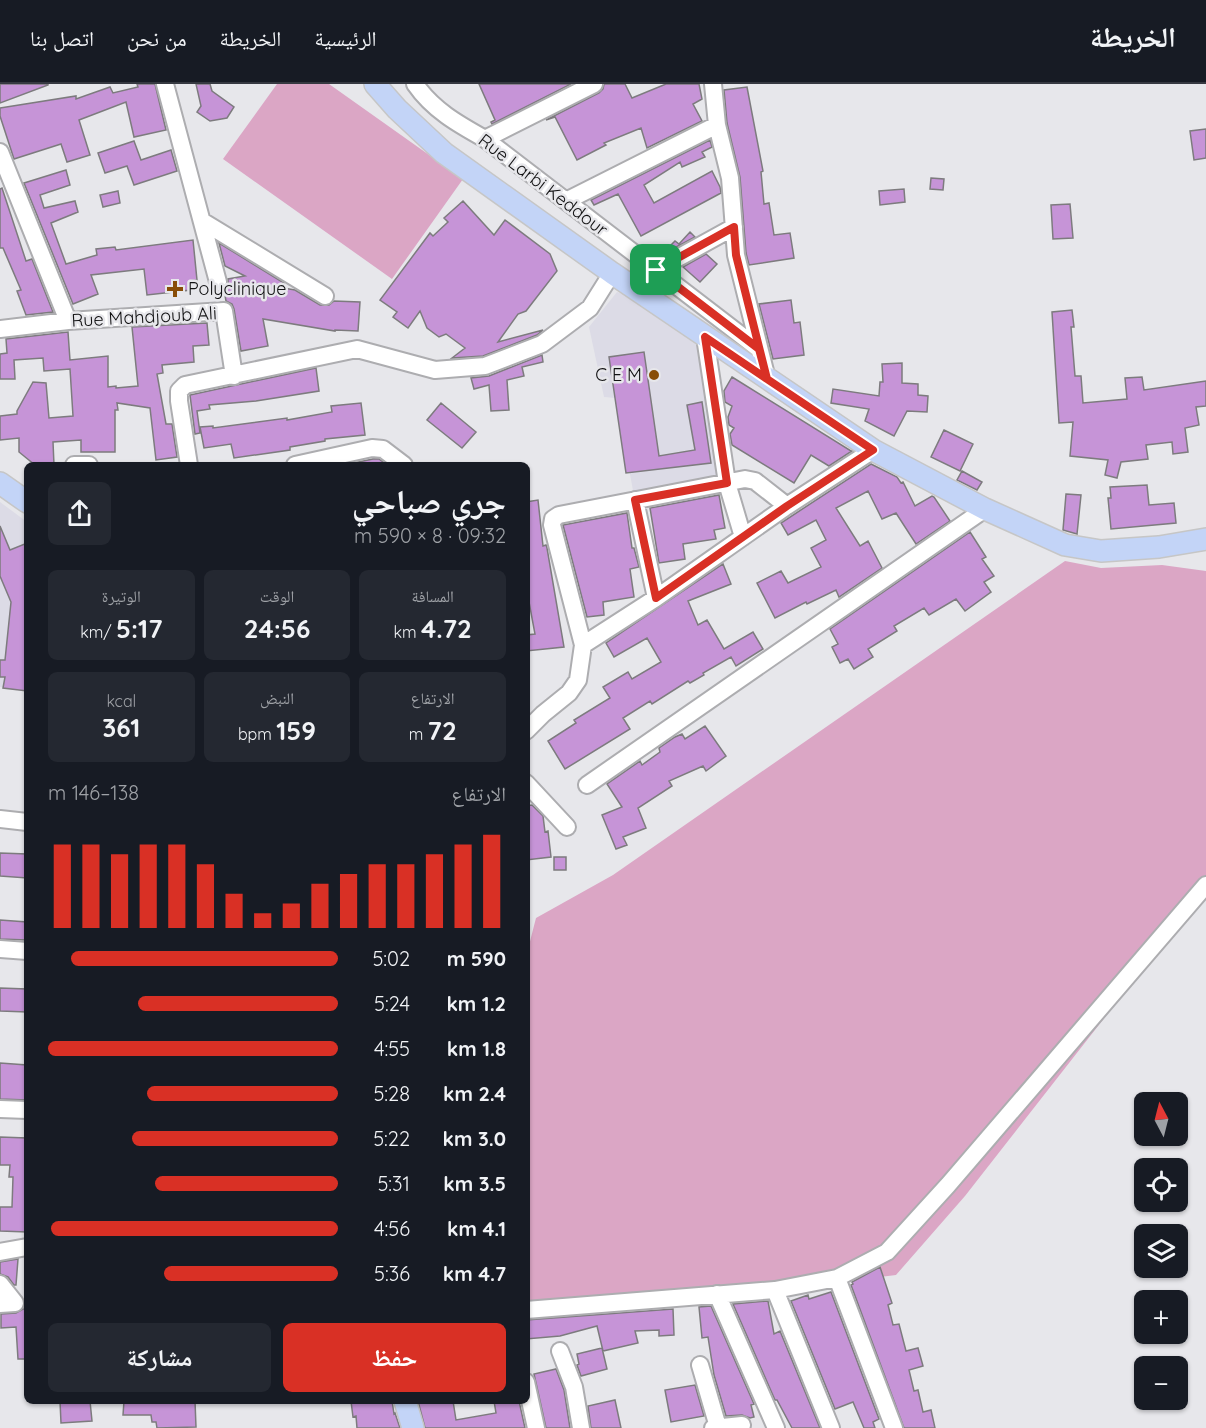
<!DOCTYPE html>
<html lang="ar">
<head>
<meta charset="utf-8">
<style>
	:root { --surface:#171b24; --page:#242831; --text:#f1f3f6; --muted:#9ea1a6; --line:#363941; --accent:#d93025 }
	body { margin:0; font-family:Quicksand,"Noto Naskh Arabic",sans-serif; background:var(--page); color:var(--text); direction:rtl; height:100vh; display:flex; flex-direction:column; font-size:22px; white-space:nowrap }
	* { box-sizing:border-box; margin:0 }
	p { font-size:20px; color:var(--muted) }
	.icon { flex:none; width:33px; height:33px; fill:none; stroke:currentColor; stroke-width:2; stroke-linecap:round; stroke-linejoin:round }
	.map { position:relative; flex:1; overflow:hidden; direction:ltr }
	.panel { position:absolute; left:24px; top:378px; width:506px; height:942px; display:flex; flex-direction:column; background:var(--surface); border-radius:9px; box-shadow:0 2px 4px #0004; direction:rtl }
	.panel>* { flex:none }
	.needle { width:39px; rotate:353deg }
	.buttons { position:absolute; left:1134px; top:1008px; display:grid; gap:12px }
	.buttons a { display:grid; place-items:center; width:54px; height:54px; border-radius:9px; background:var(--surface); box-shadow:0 2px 4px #0004; font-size:30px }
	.pin { position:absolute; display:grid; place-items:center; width:51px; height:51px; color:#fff; margin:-26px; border-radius:12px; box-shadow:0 3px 9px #0006 }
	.round { display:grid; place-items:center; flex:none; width:63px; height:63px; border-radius:9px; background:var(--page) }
	.overview { display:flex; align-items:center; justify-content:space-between; height:102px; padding:0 24px }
	h1 { font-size:33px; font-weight:700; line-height:45px }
	.figures { display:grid; grid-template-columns:repeat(3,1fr); gap:9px; height:102px; padding:6px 24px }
	.figures div { display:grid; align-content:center; border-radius:9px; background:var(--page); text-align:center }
	.figures b { font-size:26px; font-weight:700 }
	.figures small { font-size:16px; font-weight:400 }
	.figures p { font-size:16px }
	.chart { height:168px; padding:12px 24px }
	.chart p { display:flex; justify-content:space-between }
	.chart svg { width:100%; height:108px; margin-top:6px; stroke:var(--accent); stroke-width:6 }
	.cta { display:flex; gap:12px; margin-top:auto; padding:12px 24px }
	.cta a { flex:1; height:69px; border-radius:9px; background:var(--accent); color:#fff; font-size:24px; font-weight:700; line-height:69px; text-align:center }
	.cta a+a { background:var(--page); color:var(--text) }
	ul { padding:0 24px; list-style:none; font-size:20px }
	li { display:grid; grid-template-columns:96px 72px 1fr; align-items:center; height:45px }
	li i { height:15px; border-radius:8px; background:var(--accent) }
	header { display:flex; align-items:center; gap:36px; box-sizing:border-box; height:84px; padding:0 30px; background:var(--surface); border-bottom:2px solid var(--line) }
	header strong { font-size:28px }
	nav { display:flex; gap:33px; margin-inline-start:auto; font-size:21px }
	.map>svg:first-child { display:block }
	.built { fill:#dcdbe6 }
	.green { fill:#dba6c5 }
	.building { fill:#c694d7; stroke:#7d7b7e; stroke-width:1.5 }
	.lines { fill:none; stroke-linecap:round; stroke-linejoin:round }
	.minor-casing { stroke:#adadb0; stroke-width:20 }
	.major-casing { stroke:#c6c6c6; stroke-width:24 }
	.minor { stroke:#fff; stroke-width:16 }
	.major { stroke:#c3d4f7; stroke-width:21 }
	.route-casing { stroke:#fff; stroke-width:12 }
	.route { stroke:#d93025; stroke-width:8 }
	.poi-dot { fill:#884d08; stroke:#e7e7eb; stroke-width:2 }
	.labels { text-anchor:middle; stroke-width:5; stroke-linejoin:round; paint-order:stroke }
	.street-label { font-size:18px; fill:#121213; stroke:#e7e7eb }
	.poi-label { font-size:18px; fill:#121213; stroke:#e7e7eb; text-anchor:start }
</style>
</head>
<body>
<header>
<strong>الخريطة</strong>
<nav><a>الرئيسية</a><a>الخريطة</a><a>من نحن</a><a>اتصل بنا</a></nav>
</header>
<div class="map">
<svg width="1206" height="1344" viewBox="0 0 1206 1344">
	<rect width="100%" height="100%" fill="#e7e7eb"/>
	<!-- built -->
	<path class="built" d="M 617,208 L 629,212 L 689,253 L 704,269 L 730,388 L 634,412 L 616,314 L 604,313 L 589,243 Z
		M 0,418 L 27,438 L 27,606 L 0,603 Z"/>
	<!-- green -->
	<path class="green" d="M 277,0 L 329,0 L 463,95 L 392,195 L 223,75 Z
		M 1065,477 L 1101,484 L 1162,481 L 1206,487 L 1206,804 L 965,1112 L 896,1191 L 775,1206 L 527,1225 L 526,873 L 536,834 L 613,791 Z"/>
	<!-- building -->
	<path class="building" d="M 0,0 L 48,0 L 48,1 L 0,19 Z
		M 137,0 L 155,0 L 166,46 L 134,53 L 126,18 L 79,36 L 90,71 L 67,78 L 61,60 L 14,75 L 0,32 L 0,24 L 76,12 L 76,15 L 110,3 L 113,9 L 138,3 Z
		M 196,0 L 210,0 L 212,7 L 234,23 L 227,34 L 210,37 L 197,28 L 201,22 Z
		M 479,0 L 571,0 L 492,40 L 491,38 L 495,36 Z
		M 604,0 L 625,0 L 632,14 L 666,0 L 699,0 L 702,15 L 693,20 L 702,37 L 647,64 L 641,44 L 604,59 L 606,61 L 577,76 L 555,33 L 546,36 L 599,9 L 603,5 Z
		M 747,3 L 763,87 L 761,88 L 764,120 L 769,119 L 774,151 L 790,149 L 794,174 L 749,181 L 746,169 L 740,93 L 727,39 L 724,6 Z
		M 1206,45 L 1206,74 L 1194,76 L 1190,47 Z
		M 710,56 L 712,63 L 702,68 L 705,73 L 682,83 L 680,78 L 644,101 L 654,119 L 712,87 L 720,103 L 721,109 L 641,152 L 618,110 L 594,121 L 591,116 Z
		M 134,57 L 141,76 L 171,66 L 177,87 L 134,101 L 127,82 L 105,89 L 98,69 Z
		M 66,86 L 70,101 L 40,111 L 44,124 L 75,117 L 78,128 L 51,139 L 66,180 L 97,171 L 96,165 L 115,163 L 116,166 L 193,156 L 197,196 L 190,197 L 191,206 L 147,211 L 144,185 L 91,191 L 98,210 L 73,220 L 24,99 Z
		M 931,94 L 944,95 L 943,106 L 930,105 Z
		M 2,104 L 26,177 L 32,175 L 53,228 L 26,231 L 17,207 L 21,206 L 3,164 L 0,164 L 0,105 Z
		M 904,105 L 905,118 L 880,121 L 879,107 Z
		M 118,107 L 120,119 L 103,123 L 100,111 Z
		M 463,117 L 494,151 L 505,136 L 550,170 L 557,187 L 526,227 L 518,230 L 498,258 L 543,246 L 537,251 L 483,272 L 452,274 L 465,264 L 446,250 L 439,253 L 427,244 L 420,227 L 408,244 L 393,233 L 397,228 L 380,216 L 430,149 L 433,152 L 448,138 L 444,134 Z
		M 1070,120 L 1073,154 L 1053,155 L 1051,121 Z
		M 690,148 L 695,153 L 667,168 L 665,167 L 675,157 L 679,160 Z
		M 219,159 L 284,199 L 283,204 L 295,206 L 320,221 L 329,221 L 334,217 L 360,218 L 358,247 L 335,246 L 335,247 L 263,235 L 268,262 L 241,267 L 234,225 L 232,220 L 226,217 L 224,206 L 228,201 L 228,195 L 245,192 L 225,182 Z
		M 706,170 L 717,180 L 700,198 L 683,183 Z
		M 791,216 L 794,239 L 800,238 L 804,271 L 773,275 L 759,220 Z
		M 1072,226 L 1074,243 L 1071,243 L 1075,292 L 1081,292 L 1083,319 L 1127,315 L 1125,294 L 1142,293 L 1144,306 L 1206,297 L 1206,322 L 1196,323 L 1199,341 L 1185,344 L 1188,368 L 1173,370 L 1172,358 L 1146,361 L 1148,375 L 1121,378 L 1117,394 L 1105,391 L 1108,376 L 1070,372 L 1073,338 L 1059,339 L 1052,228 Z
		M 207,239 L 209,261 L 193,262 L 194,278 L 162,281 L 163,289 L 157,290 L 166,340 L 172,340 L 177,373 L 156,376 L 150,324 L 117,319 L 118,326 L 115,326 L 115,368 L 81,368 L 81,356 L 53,358 L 54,381 L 35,381 L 19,368 L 19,354 L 0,356 L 0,332 L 17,330 L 17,327 L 33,298 L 46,299 L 49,334 L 73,332 L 70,285 L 44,287 L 43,274 L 14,276 L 15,295 L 0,295 L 0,270 L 7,269 L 6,255 L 68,248 L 70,276 L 108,272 L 108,303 L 116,302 L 116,304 L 138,302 L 132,243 Z
		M 644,268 L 659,372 L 695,366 L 687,321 L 702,318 L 711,379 L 626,389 L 609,273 Z
		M 542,271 L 543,278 L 522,283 L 524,292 L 507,296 L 509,326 L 491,327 L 489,301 L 474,305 L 471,294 L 489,292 Z
		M 902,279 L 902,299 L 918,300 L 918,311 L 928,312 L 927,328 L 907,327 L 894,352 L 865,337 L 869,325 L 831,319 L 833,305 L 879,312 L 880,298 L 883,298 L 882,280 Z
		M 316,284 L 319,307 L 256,317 L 209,321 L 210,325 L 197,327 L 200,349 L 195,350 L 190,311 Z
		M 732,293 L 851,367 L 852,367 L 829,382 L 811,371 L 794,399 L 732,361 L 730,350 L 734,344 L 729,341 L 728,333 L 732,322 L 725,318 L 724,307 Z
		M 361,319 L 365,351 L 325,355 L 325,357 L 290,363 L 290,366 L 234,374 L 231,360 L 204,364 L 200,343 L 213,342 L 213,344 L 287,334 L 287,336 L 332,328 L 331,322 Z
		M 441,319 L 476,348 L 462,364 L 427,336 Z
		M 944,346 L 973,360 L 960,387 L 931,373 Z
		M 373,375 L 379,375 L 387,381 L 344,381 Z
		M 871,380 L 897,393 L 901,399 L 903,398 L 915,422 L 932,412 L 934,413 L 950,437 L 916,460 L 896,429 L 882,435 L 868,407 L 836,424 L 860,462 L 868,457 L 882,484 L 839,513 L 836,506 L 807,520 L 806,518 L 775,534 L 757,499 L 781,487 L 788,499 L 821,483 L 811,464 L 826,456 L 816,436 L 788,451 L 781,439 Z
		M 962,387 L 982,398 L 977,406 L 957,396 Z
		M 1147,401 L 1149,421 L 1174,419 L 1176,439 L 1111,445 L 1108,414 L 1111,414 L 1110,403 Z
		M 1066,410 L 1081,411 L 1077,450 L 1063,446 Z
		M 719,411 L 725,444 L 714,446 L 716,455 L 683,460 L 685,475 L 659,479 L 650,424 Z
		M 538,416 L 543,462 L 546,461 L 547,464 L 564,563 L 526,567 L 526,551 L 535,550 L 526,502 L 526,418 Z
		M 627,429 L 632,464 L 634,464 L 639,483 L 630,485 L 634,513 L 603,518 L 604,531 L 587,533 L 563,441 Z
		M 0,442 L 10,466 L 27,459 L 27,607 L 3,604 L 5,593 L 0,593 L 0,576 L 5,576 L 11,518 L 0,492 Z
		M 970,448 L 986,473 L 982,475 L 994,492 L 984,498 L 991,508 L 965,527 L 956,515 L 929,531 L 924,524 L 894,542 L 897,547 L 868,565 L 873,573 L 854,585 L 848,575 L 840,579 L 832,563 L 838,560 L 830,545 Z
		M 723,480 L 731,500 L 688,517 L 698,541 L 707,536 L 724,565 L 753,548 L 763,565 L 736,582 L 731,573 L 703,589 L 704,591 L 690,599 L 688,597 L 652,620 L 650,617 L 623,634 L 630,645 L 565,685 L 548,657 L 576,639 L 574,636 L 610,614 L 603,603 L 628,588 L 632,595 L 661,578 L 647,554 L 614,573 L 606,559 Z
		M 705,642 L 726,672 L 706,687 L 703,682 L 669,697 L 672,702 L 638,724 L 646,744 L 623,753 L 627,761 L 616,765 L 602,731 L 622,723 L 607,700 L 640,677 L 642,681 L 660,668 L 659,664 L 675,653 L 682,650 L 685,655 Z
		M 532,721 L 543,732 L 545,748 L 548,747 L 551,773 L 526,776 L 526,722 Z
		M 0,769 L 27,770 L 27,794 L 0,792 Z
		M 554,773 L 566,773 L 566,786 L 554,786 Z
		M 0,836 L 27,838 L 27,856 L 0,855 Z
		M 0,904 L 27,905 L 27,928 L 0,927 Z
		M 0,979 L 27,981 L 27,1016 L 0,1015 Z
		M 0,1053 L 27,1054 L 27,1148 L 0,1147 L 0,1123 L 12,1123 L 13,1093 L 9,1093 L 10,1081 L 0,1081 Z
		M 18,1175 L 16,1201 L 14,1201 L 8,1193 L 0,1190 L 0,1178 Z
		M 880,1183 L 892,1219 L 888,1221 L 893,1241 L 899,1240 L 906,1267 L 918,1264 L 923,1282 L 909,1286 L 914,1307 L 918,1306 L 923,1328 L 931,1326 L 935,1344 L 904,1344 L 851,1201 L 853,1200 L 852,1198 Z
		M 831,1208 L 879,1335 L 873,1338 L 875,1344 L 864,1344 L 853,1318 L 835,1325 L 791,1217 L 808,1211 L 809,1215 Z
		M 768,1217 L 774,1250 L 780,1247 L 820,1344 L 792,1344 L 777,1316 L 775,1316 L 733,1220 Z
		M 711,1222 L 754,1320 L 751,1321 L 754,1333 L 750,1334 L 742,1331 L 726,1332 L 714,1291 L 708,1253 L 702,1254 L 699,1223 Z
		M 23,1225 L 27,1225 L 27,1275 L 18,1275 L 16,1243 L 1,1244 L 1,1230 L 16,1229 Z
		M 673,1225 L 674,1251 L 659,1252 L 659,1246 L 635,1247 L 638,1259 L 603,1267 L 597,1242 L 560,1252 L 526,1255 L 526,1236 Z
		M 602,1264 L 607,1285 L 581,1292 L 577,1281 L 579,1280 L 577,1270 Z
		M 556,1285 L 564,1306 L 570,1344 L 546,1344 L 534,1290 Z
		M 695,1301 L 704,1332 L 671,1338 L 665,1306 Z
		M 615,1316 L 621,1344 L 591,1344 L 588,1322 Z
		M 60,1317 L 90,1317 L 92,1337 L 61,1339 Z
		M 124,1317 L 195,1317 L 196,1343 L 157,1344 L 156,1338 L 152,1338 L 151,1331 L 123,1331 Z
		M 351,1317 L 392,1317 L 394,1330 L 395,1329 L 400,1344 L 357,1344 L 356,1332 L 353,1333 Z
		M 418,1317 L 453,1317 L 456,1336 L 496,1329 L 494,1317 L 519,1317 L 525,1344 L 425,1344 Z"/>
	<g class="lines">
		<defs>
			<path id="minor" d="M 165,0 L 218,198
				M 415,0 C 433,26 458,40 485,55 L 759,265
				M 713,0 L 717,41 L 730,94 L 736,171 L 767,295
				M 485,55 L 594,0
				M 0,68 L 68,237
				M 566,117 L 717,41
				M 202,137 L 325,212
				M 656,186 L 734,143
				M 0,245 L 68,237 L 224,227 L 234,292
				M 705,253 L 727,399 L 743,453
				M 74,381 L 89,381
				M 189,381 L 179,317 L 179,307 L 185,301 L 357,265 L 435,286 L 485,282 L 542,260 L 590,224 L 612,189
				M 295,381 L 372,364 L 383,365 L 404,381
				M 635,416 L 656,514
				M 583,561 L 552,441 L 553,435 L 559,431 L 745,395 L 755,397 L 787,422
				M 526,647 L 543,630 L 569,609 L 578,596 L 583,561 L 656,514 L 787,422 L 873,366
				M 526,699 L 567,743
				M 587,701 L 985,425
				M 0,735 L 27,738
				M 0,865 L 27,867
				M 0,1025 L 27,1026
				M 0,1168 L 27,1163
				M 837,1194 L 894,1344
				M 0,1200 L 15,1219 L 0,1220
				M 775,1206 L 831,1344
				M 717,1210 L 776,1344
				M 526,1226 L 775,1206 L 837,1194 L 887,1168 L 948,1101 L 1206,801
				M 560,1267 L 574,1303 L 581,1344
				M 700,1281 L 718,1343
				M 526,1298 L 536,1344
				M 713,1344 L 742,1341"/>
			<path id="major" d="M 375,0 L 397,25 L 444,69 L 612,189 L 873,366 L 985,425 L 1065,461 L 1101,467 L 1159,463 L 1206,455
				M 0,399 L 27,418
				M 405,1317 L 413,1344"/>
		</defs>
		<!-- minor casing -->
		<use href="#minor" class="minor-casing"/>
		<!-- major casing -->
		<use href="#major" class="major-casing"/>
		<!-- minor -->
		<use href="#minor" class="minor"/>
		<!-- major -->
		<use href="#major" class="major"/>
	</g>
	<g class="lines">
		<defs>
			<path id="route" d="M 656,186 L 759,265 L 767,295 L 705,253 L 727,399 L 635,416 L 656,514 L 787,422 L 873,366 L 767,295 L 736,171 L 734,143 L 656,186"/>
		</defs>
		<!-- route casing -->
		<use href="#route" class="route-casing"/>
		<!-- route -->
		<use href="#route" class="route"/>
	</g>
	<!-- markers -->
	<g class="poi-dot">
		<path d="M172 196h6v6h6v6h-6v6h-6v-6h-6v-6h6z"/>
		<circle cx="654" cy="291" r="6"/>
	</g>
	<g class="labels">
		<!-- street labels -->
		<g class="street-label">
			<text transform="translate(543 101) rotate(37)" y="6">Rue Larbi Keddour</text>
			<text transform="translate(144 233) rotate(-3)" y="6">Rue Mahdjoub Ali</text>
		</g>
		<!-- poi labels -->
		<g class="poi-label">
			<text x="188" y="211">Polyclinique</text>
			<text x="642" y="297" text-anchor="end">C E M</text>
		</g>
	</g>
</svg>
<div class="buttons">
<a><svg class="needle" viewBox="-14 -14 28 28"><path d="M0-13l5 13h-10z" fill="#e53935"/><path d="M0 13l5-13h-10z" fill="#9ea1a6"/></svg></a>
<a><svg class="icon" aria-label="locate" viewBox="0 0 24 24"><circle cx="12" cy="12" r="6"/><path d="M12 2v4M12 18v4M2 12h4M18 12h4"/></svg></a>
<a><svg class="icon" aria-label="layers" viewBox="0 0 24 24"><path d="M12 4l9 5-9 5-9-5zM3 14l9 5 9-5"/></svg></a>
<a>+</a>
<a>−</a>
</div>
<div class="pin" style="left:656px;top:186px;background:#1e9e55"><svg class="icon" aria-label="arrive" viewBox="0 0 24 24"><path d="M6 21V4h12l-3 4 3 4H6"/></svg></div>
<section class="panel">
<div class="overview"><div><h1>جري صباحي</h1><p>09:32 · 8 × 590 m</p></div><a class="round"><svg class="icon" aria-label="share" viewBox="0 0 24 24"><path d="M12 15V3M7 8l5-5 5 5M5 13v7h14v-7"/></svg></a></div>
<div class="figures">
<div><p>المسافة</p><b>4.72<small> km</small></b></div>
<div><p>الوقت</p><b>24:56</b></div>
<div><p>الوتيرة</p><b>5:17<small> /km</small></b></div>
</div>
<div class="figures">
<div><p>الارتفاع</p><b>72<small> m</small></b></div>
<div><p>النبض</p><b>159<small> bpm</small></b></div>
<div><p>kcal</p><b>361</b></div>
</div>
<div class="chart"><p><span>الارتفاع</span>138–146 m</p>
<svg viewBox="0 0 160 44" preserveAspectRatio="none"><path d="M5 44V10M15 44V10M25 44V14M35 44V10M45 44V10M55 44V18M65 44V30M75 44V38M85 44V34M95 44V26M105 44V22M115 44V18M125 44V18M135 44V14M145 44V10M155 44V6"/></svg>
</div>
<ul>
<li><b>590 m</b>5:02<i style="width:92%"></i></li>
<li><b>1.2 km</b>5:24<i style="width:69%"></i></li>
<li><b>1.8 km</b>4:55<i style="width:100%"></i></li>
<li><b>2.4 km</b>5:28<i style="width:66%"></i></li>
<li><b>3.0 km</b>5:22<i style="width:71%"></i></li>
<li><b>3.5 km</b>5:31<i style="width:63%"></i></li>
<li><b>4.1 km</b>4:56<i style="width:99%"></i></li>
<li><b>4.7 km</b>5:36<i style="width:60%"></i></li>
</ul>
<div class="cta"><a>حفظ</a><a>مشاركة</a></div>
</section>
</div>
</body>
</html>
